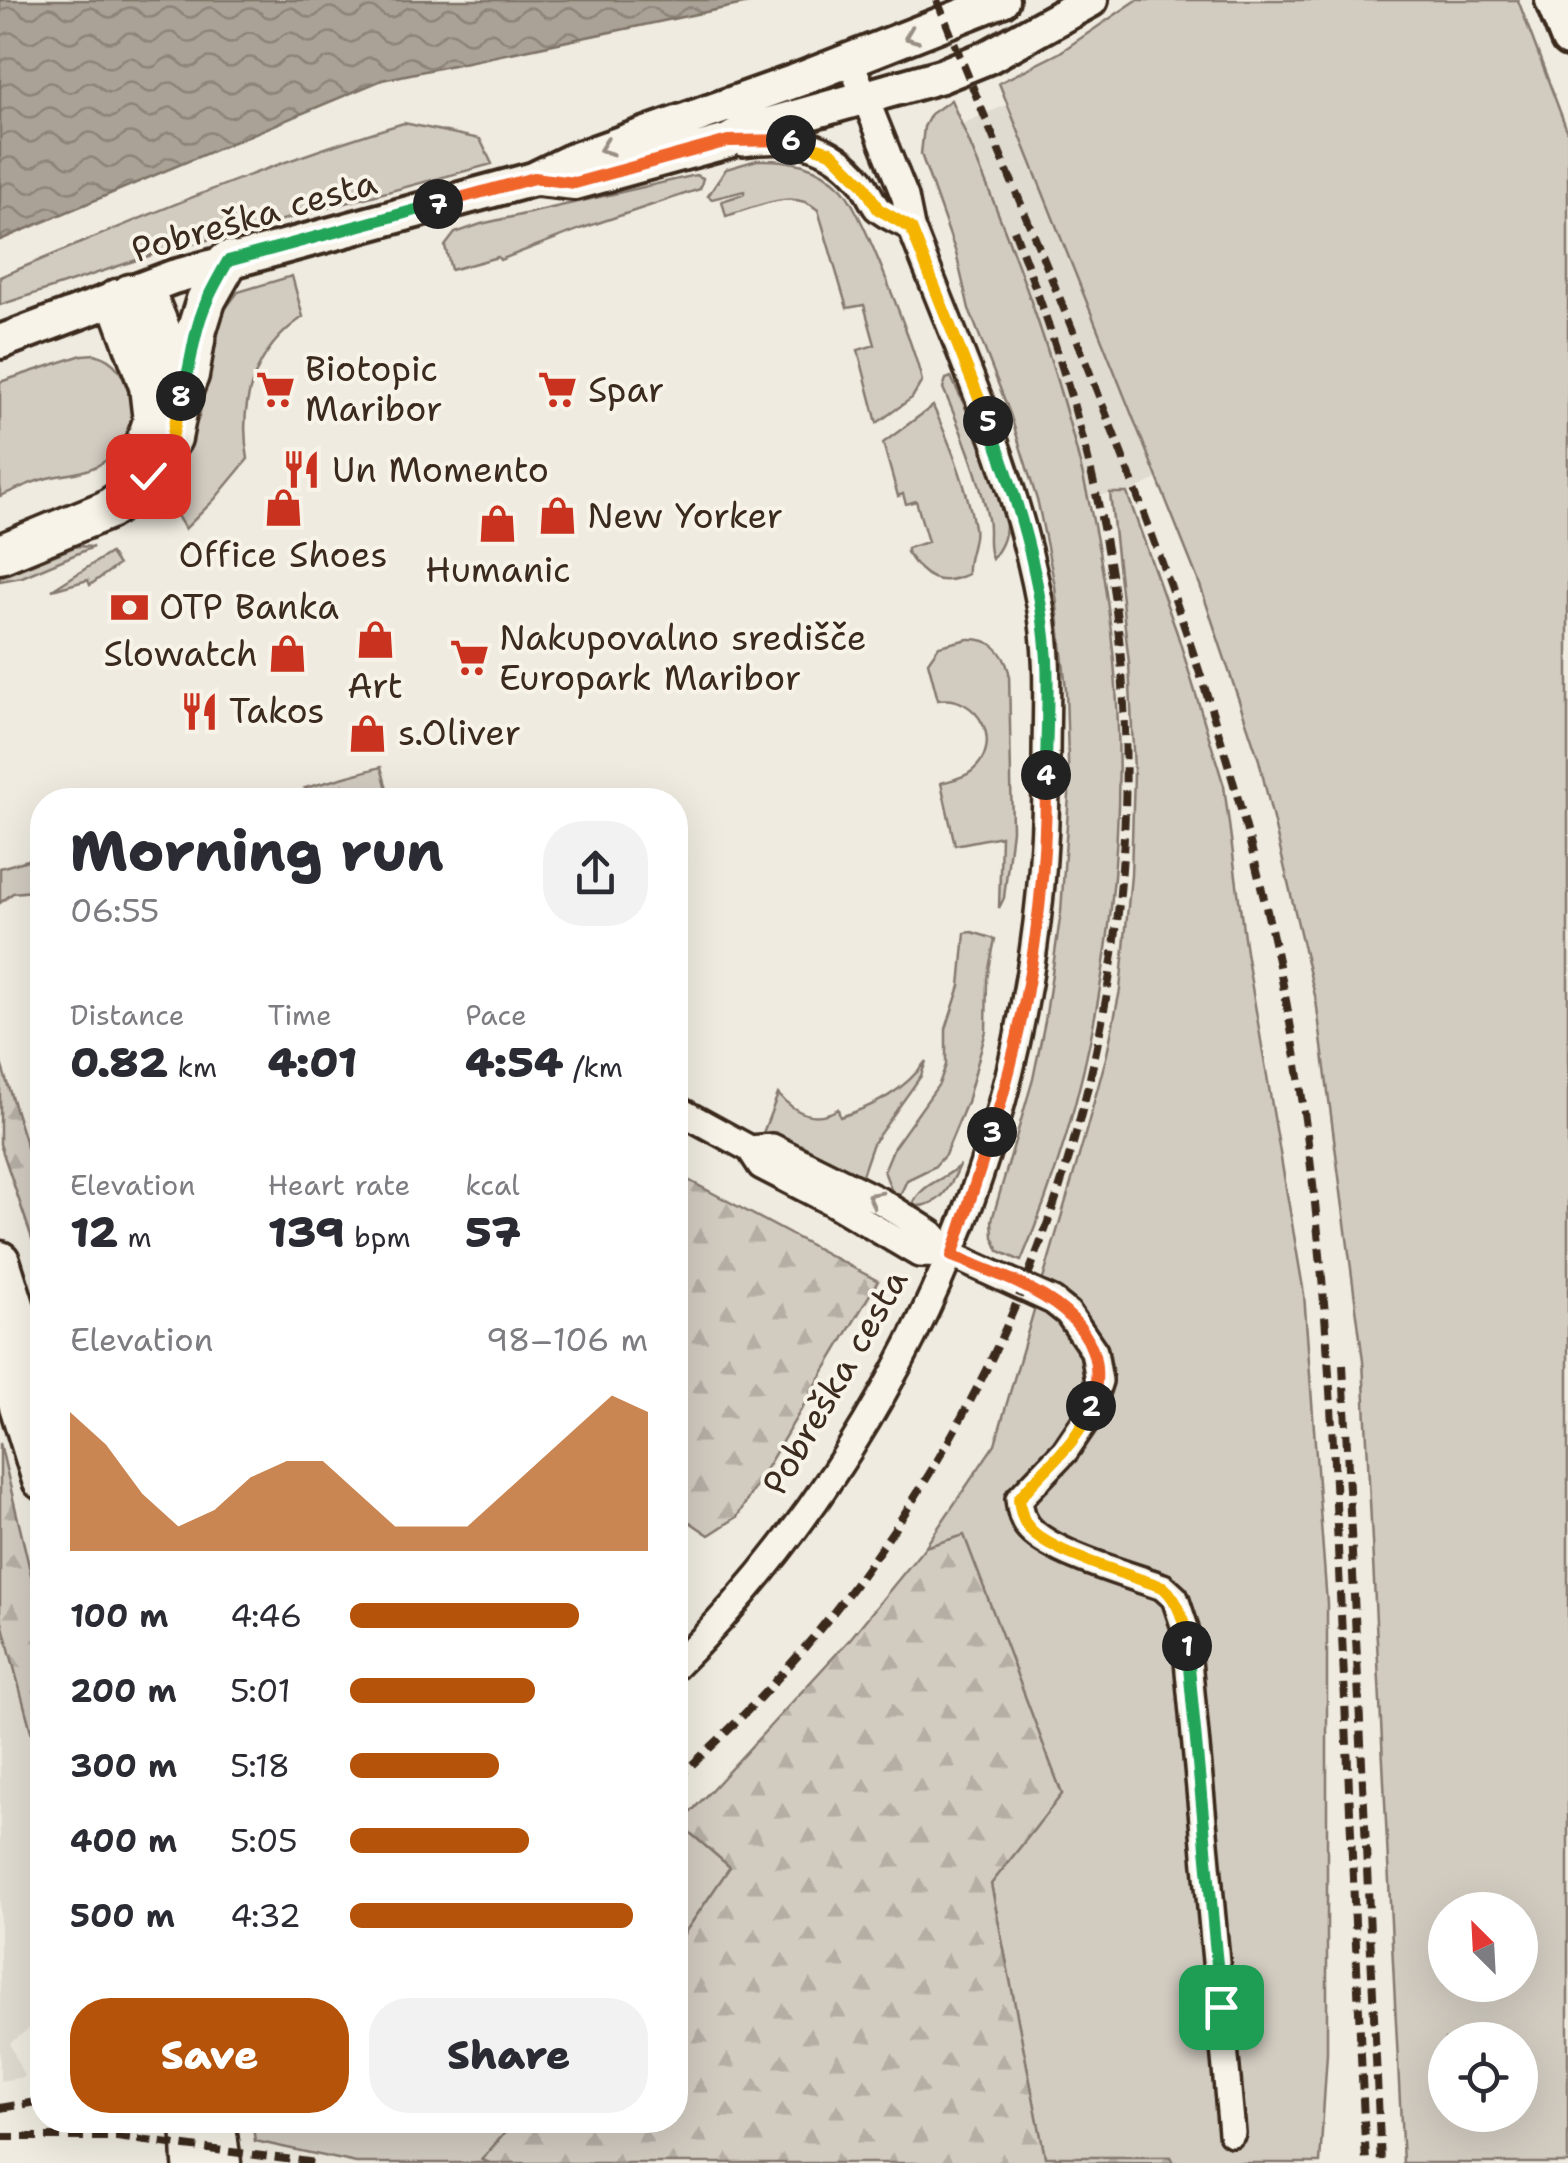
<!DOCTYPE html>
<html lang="en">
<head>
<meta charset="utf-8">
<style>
	:root { --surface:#fff; --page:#f2f2f3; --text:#2b2b33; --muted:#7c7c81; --accent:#b45309 }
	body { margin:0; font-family:"Shantell Sans",sans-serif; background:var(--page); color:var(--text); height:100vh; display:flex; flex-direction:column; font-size:38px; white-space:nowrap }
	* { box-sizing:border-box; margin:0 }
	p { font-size:32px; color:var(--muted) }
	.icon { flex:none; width:55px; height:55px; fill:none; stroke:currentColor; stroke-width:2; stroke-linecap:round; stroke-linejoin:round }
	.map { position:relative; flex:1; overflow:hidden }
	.panel { position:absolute; left:30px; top:788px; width:658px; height:1345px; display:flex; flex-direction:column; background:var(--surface); border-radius:40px; box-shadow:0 10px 40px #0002 }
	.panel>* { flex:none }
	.needle { width:65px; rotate:336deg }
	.buttons { position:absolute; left:1428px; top:1892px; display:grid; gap:20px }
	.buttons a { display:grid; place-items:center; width:110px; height:110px; border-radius:50%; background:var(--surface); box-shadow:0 10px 40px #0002; font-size:50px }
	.pin { position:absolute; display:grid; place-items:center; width:85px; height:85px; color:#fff; margin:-42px; border-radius:20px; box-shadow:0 5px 15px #0006 }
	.km { position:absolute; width:50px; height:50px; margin:-25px; border-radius:50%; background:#222; color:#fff; font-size:28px; line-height:50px; text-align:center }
	.round { display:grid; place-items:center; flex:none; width:105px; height:105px; border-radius:40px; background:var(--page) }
	.head { display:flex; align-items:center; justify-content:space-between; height:170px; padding:0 40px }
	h1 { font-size:55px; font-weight:800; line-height:75px }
	.metrics { display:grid; grid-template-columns:repeat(3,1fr); gap:15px; height:170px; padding:10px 40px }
	.metrics div { display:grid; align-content:center }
	.metrics b { font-size:42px; font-weight:800 }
	.metrics small { font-size:28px; font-weight:400 }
	.metrics p { font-size:28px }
	.chart { height:280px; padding:20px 40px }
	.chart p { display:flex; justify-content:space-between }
	.chart svg { width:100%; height:180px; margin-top:10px; fill:var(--accent); opacity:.7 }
	.action { display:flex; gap:20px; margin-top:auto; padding:20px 40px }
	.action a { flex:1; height:115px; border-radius:40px; background:var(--accent); color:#fff; font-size:40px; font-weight:800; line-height:115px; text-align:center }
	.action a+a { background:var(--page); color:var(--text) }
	ul { padding:0 40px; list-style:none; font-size:32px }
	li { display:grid; grid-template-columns:160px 120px 1fr; align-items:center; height:75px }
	li i { height:25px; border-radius:12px; background:var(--accent) }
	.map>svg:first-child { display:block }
	.built { fill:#e0dbd0 }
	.grass { fill:#d1cbc0; stroke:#867a6f; stroke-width:2.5; fill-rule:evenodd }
	.forest { fill:url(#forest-firs); stroke:#867a6f; stroke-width:2.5 }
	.park { fill:url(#park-tufts); stroke:#867a6f; stroke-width:2.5 }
	.water { fill:url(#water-waves); stroke:#7e7266; stroke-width:2.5 }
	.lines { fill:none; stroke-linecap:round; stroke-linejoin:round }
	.minor-casing { stroke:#3b2a1e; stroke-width:32 }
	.tertiary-casing { stroke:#3b2a1e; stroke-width:40 }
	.secondary-casing { stroke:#3b2a1e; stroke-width:45 }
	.minor { stroke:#f7f3e8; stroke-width:25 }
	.tertiary { stroke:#f7f3e8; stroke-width:32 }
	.secondary { stroke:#f7f3e8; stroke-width:38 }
	.rail { stroke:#3b2a1e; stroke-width:8; stroke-dasharray:15 8; stroke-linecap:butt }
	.oneway { stroke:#998e83 }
	.split-1-casing { stroke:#fff; stroke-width:20 }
	.split-2-casing { stroke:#fff; stroke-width:20 }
	.split-3-casing { stroke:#fff; stroke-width:20 }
	.split-4-casing { stroke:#fff; stroke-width:20 }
	.split-5-casing { stroke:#fff; stroke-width:20 }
	.split-6-casing { stroke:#fff; stroke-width:20 }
	.split-7-casing { stroke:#fff; stroke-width:20 }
	.split-8-casing { stroke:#fff; stroke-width:20 }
	.split-9-casing { stroke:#fff; stroke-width:20 }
	.split-1 { stroke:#22a559; stroke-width:12 }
	.split-2 { stroke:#f5b400; stroke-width:12 }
	.split-3 { stroke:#f0652b; stroke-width:12 }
	.split-4 { stroke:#f0652b; stroke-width:12 }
	.split-5 { stroke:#22a559; stroke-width:12 }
	.split-6 { stroke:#f5b400; stroke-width:12 }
	.split-7 { stroke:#f0652b; stroke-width:12 }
	.split-8 { stroke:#22a559; stroke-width:12 }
	.split-9 { stroke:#f5b400; stroke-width:12 }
	.labels { text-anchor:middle; stroke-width:8; stroke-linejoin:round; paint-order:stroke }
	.street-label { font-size:35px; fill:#3b2a1e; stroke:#f7f3e8 }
	.poi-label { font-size:35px; fill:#3b2a1e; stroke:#f7f3e8; text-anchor:start }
</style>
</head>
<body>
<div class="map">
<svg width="1568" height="2163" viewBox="0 0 1568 2163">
	<defs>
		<pattern id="forest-firs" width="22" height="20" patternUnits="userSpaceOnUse" patternTransform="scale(2.5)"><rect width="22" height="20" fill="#d1cbc0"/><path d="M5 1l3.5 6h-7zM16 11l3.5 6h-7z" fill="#b4aea5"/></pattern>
		<pattern id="park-tufts" width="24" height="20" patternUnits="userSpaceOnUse" patternTransform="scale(2.5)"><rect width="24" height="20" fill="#d1cbc0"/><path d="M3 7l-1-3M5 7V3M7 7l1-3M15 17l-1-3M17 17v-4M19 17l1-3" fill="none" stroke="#b4aea5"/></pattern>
		<pattern id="water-waves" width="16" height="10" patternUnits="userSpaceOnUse" patternTransform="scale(2.5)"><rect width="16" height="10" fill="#aaa296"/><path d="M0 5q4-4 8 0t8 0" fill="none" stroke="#8c847a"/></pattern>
	</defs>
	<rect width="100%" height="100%" fill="#efebe0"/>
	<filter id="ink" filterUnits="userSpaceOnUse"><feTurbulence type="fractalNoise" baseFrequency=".01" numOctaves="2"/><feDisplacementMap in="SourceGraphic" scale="20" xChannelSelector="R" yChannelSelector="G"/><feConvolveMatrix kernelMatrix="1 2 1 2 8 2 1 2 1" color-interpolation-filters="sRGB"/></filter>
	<g filter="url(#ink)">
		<!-- built -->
		<path class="built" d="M 1008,104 L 1157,479 L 1127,493 L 1110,493 L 1088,499 L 1043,333 L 962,124 Z
			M 0,1615 L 42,1772 L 42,2019 L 10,2043 L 24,2077 L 0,2081 Z"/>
		<!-- grass -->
		<path class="grass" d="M 1137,0 L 1518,0 L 1568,133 L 1568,2163 L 1403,2163 L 1363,1361 L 1316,1000 L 1259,760 L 1200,585 L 999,83 L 1059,53 ZM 1445,1910 L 1520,1910 L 1520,1985 L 1445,1985 ZM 1445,2040 L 1520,2040 L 1520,2115 L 1445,2115 Z
			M 951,100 C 1014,244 1070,395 1099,551 C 1142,782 1113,1046 1021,1261 L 999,1251 L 993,1237 L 992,1220 L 1033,1079 L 1045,1021 L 1061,912 L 1069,795 L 1066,690 L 1055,586 L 1038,503 L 1010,414 L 969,309 L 956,253 L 921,154 L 924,127 L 931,114 Z
			M 404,123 L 480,139 L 492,164 L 155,254 L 0,305 L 0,277 C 133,221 265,164 404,123 Z
			M 757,160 C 789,159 818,164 842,189 C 863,212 914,347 922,381 L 912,398 L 877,423 L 858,350 L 875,345 L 864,305 L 847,308 L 818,210 C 793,187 755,208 726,216 L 722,201 L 744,194 L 744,191 L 712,199 L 708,196 L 726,169 Z
			M 696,175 L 703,178 L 700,189 L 580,229 L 500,260 L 498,257 L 451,270 L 445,246 L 455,233 L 481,224 Z
			M 292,276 L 303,317 C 254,350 238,403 248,459 L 214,500 L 185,529 L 173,509 L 171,494 L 175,474 L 199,417 L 223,312 L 238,292 Z
			M 95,354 C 115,360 123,373 129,393 C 139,427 118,462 83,471 C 70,475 57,475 44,479 C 29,483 15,490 0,496 L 0,382 L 82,355 Z
			M 951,377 C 966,408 1005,492 1006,523 C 1006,538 1001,548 992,559 C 986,545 991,533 988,519 C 979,475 961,430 943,388 L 946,379 Z
			M 933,406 C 950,443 967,486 974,527 C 977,543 966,557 968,574 C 939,588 923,578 907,552 L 907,548 L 928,542 L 916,501 L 906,504 L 903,494 L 898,496 L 883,443 Z
			M 1110,493 L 1127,493 L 1177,633 L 1224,786 L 1246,952 L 1304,1294 L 1327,1604 L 1327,2053 L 1320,2163 L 1173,2163 L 1170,2157 L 1045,2158 L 991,1884 L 1062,1794 L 964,1536 L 925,1547 L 995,1444 L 1083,1142 L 1107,1054 L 1120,990 L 1131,875 L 1134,772 L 1129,663 Z
			M 77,546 L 93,547 L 22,577 L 0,581 L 0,577 Z
			M 110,553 L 118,565 L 90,585 L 88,580 L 52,590 Z
			M 968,639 C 991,638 1003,650 1009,672 L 1012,830 L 1004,898 L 999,908 L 1001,836 L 955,845 L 941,783 C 951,780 964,778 972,771 C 1005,744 978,694 938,700 L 928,662 L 939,646 Z
			M 42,856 L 42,890 L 13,893 L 0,903 L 0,868 Z
			M 972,932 L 995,939 L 987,979 L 986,1031 L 967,1102 L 945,1155 L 934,1167 L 907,1180 L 898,1200 L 892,1192 L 884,1171 L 894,1147 L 939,1084 L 946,1065 L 946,1029 L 960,986 L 965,933 Z
			M 926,1061 L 921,1076 L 873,1143 L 861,1178 L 856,1179 L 763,1133 L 778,1094 C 795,1113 814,1123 838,1109 L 840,1117 C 875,1106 904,1091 926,1061 Z
			M 960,1165 C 950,1188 940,1208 912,1206 C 923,1181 941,1183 960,1165 Z
			M 675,1820 L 730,1867 L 675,1947 Z
			M 252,2120 L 516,2120 L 482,2159 L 490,2163 L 356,2163 L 255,2141 Z"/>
		<!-- forest -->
		<path class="forest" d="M 0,1060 L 42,1196 L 42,1268 L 0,1144 Z
			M 675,1173 L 878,1281 L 737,1517 L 709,1535 L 675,1512 Z
			M 0,1443 L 42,1621 L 42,1772 L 0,1615 Z
			M 964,1535 L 1062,1794 L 991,1884 L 1045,2157 L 1170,2157 L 1173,2163 L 490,2163 L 482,2160 L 516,2120 L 675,2120 L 675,1947 L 730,1867 L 680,1824 L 850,1639 L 925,1547 Z"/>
		<!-- park -->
		<path class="park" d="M 381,767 L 390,800 L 321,800 L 305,788 Z"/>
		<!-- water -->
		<path class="water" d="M 0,0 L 763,0 L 382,80 L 0,240 Z"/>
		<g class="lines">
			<defs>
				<path id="minor" d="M 743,143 C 790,136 830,142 861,181 C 867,189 871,200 877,208 C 885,216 901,222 911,227
					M 675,1108 L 750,1149 L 761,1166 L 833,1203 L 919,1254 L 952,1255 L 1053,1301 L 1068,1313 L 1094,1351 L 1099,1381 L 1086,1420 L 1065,1451 L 1019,1499 C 1020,1509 1022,1521 1030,1529 C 1053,1554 1129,1575 1163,1587 L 1175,1598 L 1185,1628 L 1232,2133
					M 750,1149 L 772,1147 L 882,1202 L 931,1233 L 952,1255
					M 675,1667 C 914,1430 1049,1098 1046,762 C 1046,709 1050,657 1040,605 C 1016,473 959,352 911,227 L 905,197 L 850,60"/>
				<path id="tertiary" d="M 1552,0 L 1568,40
					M 538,179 L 575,183 L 728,141 L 745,131 L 941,76 L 988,57 L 1091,0
					M 0,342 L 173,277 L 534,179 L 573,160 L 801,79 L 1002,0"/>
				<path id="secondary" d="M 130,294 L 150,304 L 167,346 L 179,395
					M 117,299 L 149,386 L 153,421 L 142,453
					M 0,554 L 107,510 L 129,495 L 148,476 L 172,438 L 180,397 L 189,375 L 197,329 L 206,300 L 228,261
					M 0,1261 L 37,1378
					M 0,1344 L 42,1480
					M 191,2120 L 193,2163
					M 215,2120 L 221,2163"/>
			</defs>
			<!-- minor casing -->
			<use href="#minor" class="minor-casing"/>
			<!-- tertiary casing -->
			<use href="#tertiary" class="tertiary-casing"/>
			<!-- secondary casing -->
			<use href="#secondary" class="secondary-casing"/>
			<!-- minor -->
			<use href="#minor" class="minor"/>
			<!-- tertiary -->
			<use href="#tertiary" class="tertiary"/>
			<!-- secondary -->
			<use href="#secondary" class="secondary"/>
			<!-- rail -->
			<path class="rail" d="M 937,0 C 1067,321 1213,639 1282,980 C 1322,1182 1331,1388 1340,1593 C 1349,1783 1357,1973 1366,2163
				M 1343,1364 L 1381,2163
				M 675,1780 C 1012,1482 1178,1018 1111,574 C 1093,455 1057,342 1014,230
				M 0,2108 L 42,2101
				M 0,2137 L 117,2137 L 316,2163"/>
		</g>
		<!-- one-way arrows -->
		<defs><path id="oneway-chevron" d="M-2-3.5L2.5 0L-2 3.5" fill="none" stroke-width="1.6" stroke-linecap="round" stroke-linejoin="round" transform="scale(2.5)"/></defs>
		<g class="oneway">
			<use href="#oneway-chevron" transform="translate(911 36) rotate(158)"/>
			<use href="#oneway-chevron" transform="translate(606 148) rotate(160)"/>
			<use href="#oneway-chevron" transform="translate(874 1198) rotate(-152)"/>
		</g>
	</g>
	<g class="lines" filter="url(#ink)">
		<defs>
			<path id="split-1" d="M 1187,1646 L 1221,2007"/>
			<path id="split-2" d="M 1091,1406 C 1078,1445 1043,1468 1019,1499 C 1020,1509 1022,1521 1030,1529 C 1053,1554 1129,1575 1163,1587 C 1180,1602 1185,1623 1187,1646"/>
			<path id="split-3" d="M 992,1132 L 952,1256 C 1020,1283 1121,1314 1091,1406"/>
			<path id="split-4" d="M 992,1132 C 1028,1015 1047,898 1046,775"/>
			<path id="split-5" d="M 988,421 C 1017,496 1042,579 1047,660 C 1049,698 1046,737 1046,775"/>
			<path id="split-6" d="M 791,140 L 831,152 L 863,184 L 878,209 L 911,228 L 988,421"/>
			<path id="split-7" d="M 438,204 L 534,178 L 575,183 L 728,141 L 791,140"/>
			<path id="split-8" d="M 181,396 C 190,373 191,350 198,326 C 204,303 216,282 228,261 L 438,204"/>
			<path id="split-9" d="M 148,476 L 172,438 L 181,396"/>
		</defs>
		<!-- split-1 casing -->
		<use href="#split-1" class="split-1-casing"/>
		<!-- split-2 casing -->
		<use href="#split-2" class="split-2-casing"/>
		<!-- split-3 casing -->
		<use href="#split-3" class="split-3-casing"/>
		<!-- split-4 casing -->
		<use href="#split-4" class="split-4-casing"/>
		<!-- split-5 casing -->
		<use href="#split-5" class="split-5-casing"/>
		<!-- split-6 casing -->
		<use href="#split-6" class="split-6-casing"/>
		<!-- split-7 casing -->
		<use href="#split-7" class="split-7-casing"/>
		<!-- split-8 casing -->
		<use href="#split-8" class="split-8-casing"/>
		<!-- split-9 casing -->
		<use href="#split-9" class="split-9-casing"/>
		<!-- split-1 -->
		<use href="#split-1" class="split-1"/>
		<!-- split-2 -->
		<use href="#split-2" class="split-2"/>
		<!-- split-3 -->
		<use href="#split-3" class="split-3"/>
		<!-- split-4 -->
		<use href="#split-4" class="split-4"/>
		<!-- split-5 -->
		<use href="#split-5" class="split-5"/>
		<!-- split-6 -->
		<use href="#split-6" class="split-6"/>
		<!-- split-7 -->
		<use href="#split-7" class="split-7"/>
		<!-- split-8 -->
		<use href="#split-8" class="split-8"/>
		<!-- split-9 -->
		<use href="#split-9" class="split-9"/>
	</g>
	<!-- icons -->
	<defs>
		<symbol id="supermarket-bare" viewBox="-9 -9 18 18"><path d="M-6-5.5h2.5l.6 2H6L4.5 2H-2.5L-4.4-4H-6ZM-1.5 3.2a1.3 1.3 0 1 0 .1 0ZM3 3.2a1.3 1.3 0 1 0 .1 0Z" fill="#c8321e" stroke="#f7f3e8" stroke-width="2.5" paint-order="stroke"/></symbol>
		<symbol id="restaurant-bare" viewBox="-9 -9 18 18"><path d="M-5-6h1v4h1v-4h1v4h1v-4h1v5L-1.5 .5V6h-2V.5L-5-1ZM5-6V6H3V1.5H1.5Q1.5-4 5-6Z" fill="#c8321e" stroke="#f7f3e8" stroke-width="2.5" paint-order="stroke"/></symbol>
		<symbol id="shop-bare" viewBox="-9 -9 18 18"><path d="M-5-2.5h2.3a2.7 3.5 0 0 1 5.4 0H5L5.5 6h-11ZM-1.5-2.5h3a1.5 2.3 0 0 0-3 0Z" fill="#c8321e" stroke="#f7f3e8" stroke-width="2.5" paint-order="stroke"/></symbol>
		<symbol id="bank-bare" viewBox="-9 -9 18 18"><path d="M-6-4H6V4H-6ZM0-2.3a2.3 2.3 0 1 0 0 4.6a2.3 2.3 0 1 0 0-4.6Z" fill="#c8321e" stroke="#f7f3e8" stroke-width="2.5" paint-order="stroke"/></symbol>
	</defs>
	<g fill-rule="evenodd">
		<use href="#supermarket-bare" x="248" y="362" width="55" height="55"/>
		<use href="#supermarket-bare" x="530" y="362" width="55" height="55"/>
		<use href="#restaurant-bare" x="274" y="442" width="55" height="55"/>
		<use href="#shop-bare" x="256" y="480" width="55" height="55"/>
		<use href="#shop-bare" x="530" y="488" width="55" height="55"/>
		<use href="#shop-bare" x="470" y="496" width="55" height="55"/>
		<use href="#bank-bare" x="102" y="580" width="55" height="55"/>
		<use href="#shop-bare" x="348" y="612" width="55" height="55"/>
		<use href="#shop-bare" x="260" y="626" width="55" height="55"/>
		<use href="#supermarket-bare" x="442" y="630" width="55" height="55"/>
		<use href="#restaurant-bare" x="172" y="684" width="55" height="55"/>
		<use href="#shop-bare" x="340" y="706" width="55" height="55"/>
	</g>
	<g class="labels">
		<!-- street labels -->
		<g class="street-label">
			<text transform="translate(254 216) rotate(-16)" y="12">Pobreška cesta</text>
			<text transform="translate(835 1382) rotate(-60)" y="12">Pobreška cesta</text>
		</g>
		<!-- poi labels -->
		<g class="poi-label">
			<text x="305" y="381">Biotopic<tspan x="305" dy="40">Maribor</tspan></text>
			<text x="588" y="402">Spar</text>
			<text x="332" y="482">Un Momento</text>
			<text x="587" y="528">New Yorker</text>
			<text x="283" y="567" text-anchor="middle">Office Shoes</text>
			<text x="498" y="582" text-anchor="middle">Humanic</text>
			<text x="159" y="619">OTP Banka</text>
			<text x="499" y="650">Nakupovalno središče<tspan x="499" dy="40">Europark Maribor</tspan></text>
			<text x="258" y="666" text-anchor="end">Slowatch</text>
			<text x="375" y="698" text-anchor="middle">Art</text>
			<text x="229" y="723">Takos</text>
			<text x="398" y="745">s.Oliver</text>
		</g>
	</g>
</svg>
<div class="buttons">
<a><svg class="needle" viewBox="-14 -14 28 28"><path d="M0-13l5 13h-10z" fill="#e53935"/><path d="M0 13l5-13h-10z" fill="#7c7c81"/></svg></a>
<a><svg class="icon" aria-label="locate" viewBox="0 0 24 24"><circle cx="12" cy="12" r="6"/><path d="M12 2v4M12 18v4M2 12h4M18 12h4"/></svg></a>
</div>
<div class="pin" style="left:1221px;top:2007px;background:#1e9e55"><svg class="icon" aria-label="arrive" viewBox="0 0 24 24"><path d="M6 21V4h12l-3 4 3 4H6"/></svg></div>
<div class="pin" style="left:148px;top:476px;background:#d93025"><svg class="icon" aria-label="check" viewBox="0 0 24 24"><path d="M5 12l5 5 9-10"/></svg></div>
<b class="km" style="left:1187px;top:1646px">1</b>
<b class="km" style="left:1091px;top:1406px">2</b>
<b class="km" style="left:992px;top:1132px">3</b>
<b class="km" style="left:1046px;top:775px">4</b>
<b class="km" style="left:988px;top:421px">5</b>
<b class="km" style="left:791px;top:140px">6</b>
<b class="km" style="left:438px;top:204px">7</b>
<b class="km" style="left:181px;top:396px">8</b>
<section class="panel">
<div class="head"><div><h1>Morning run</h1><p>06:55</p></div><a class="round"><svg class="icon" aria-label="share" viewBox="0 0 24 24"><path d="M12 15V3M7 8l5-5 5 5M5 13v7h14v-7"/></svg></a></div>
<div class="metrics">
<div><p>Distance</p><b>0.82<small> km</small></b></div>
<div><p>Time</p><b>4:01</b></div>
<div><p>Pace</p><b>4:54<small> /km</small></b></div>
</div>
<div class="metrics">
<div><p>Elevation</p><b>12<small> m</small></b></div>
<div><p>Heart rate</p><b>139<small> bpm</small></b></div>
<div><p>kcal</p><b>57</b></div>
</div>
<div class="chart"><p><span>Elevation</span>98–106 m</p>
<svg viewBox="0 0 160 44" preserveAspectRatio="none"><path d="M0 44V10L10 18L20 30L30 38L40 34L50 26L60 22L70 22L80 30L90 38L100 38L110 38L120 30L130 22L140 14L150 6L160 10V44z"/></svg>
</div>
<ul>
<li><b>100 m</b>4:46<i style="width:77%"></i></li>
<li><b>200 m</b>5:01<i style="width:62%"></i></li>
<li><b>300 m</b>5:18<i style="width:50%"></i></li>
<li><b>400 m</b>5:05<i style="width:60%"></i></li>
<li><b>500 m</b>4:32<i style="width:95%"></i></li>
</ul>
<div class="action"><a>Save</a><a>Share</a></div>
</section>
</div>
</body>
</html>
